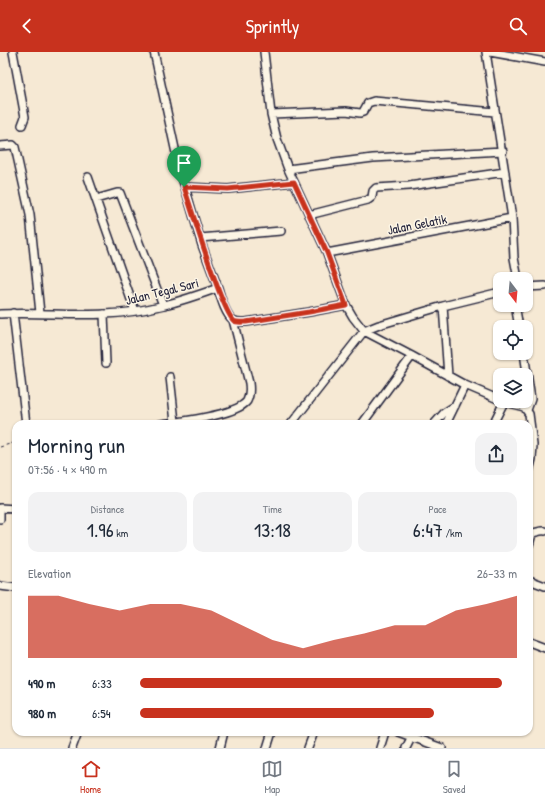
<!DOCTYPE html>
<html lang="en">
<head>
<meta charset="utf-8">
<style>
	:root { --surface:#fff; --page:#f2f2f3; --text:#1f2937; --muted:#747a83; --line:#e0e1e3; --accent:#c8321e }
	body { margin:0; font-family:"Patrick Hand",sans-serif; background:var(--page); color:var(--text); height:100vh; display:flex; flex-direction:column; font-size:15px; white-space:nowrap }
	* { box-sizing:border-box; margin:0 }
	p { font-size:13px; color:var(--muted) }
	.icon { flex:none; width:22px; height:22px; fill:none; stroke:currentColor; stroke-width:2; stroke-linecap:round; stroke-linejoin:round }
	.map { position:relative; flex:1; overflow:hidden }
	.sheet { position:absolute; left:12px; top:368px; width:521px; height:316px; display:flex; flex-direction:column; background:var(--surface); border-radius:12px; box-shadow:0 1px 3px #0004 }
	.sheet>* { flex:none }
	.needle { width:26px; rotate:164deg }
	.fabs { position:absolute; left:493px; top:220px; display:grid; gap:8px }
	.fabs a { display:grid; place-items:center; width:40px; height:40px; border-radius:8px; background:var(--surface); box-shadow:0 1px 3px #0004; font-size:20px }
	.pin { position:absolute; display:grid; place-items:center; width:34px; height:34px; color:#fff; margin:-41px -17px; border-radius:50% 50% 50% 0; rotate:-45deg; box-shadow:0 0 4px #0007 }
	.pin .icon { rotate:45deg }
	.round { display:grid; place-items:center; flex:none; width:42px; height:42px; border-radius:12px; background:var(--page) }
	.summary { display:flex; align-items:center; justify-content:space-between; height:68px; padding:0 16px }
	h1 { font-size:22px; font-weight:600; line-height:30px }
	.metrics { display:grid; grid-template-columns:repeat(3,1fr); gap:6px; height:68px; padding:4px 16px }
	.metrics div { display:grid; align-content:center; border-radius:10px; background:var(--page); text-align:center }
	.metrics b { font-size:20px; font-weight:600 }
	.metrics small { font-size:11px; font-weight:400 }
	.metrics p { font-size:11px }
	.chart { height:112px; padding:8px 16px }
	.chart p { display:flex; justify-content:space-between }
	.chart svg { width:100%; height:72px; margin-top:4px; fill:var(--accent); opacity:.7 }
	ul { padding:0 16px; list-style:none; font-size:13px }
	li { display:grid; grid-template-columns:64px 48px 1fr; align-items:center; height:30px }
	li i { height:10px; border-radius:5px; background:var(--accent) }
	header { display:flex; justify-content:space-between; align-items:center; height:52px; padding:0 16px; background:var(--accent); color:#fff; font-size:18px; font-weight:600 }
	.menu { display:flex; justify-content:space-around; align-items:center; height:56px; border-top:1px solid var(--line); background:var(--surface); font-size:11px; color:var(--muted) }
	.menu a { display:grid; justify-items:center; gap:2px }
	.menu .current { color:var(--accent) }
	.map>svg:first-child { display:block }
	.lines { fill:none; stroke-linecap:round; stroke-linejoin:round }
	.minor-casing { stroke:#22223b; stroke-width:10 }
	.path { stroke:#22223b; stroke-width:1; stroke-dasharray:3 3; stroke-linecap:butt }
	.minor { stroke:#fcf5e5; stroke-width:7 }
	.route-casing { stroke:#fff; stroke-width:8 }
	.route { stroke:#c8321e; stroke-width:5 }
	.labels { text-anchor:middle; stroke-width:3; stroke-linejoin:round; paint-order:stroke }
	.street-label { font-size:13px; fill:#22223b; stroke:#fcf5e5 }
</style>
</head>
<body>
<header><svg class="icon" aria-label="back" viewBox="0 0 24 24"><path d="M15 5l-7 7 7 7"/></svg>Sprintly<svg class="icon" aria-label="search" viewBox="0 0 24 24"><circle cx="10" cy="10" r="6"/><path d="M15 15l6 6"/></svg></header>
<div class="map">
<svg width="545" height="696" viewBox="0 0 545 696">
	<rect width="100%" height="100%" fill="#f6e9d4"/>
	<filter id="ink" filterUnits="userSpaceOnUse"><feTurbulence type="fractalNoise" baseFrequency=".025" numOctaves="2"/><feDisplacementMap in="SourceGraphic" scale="8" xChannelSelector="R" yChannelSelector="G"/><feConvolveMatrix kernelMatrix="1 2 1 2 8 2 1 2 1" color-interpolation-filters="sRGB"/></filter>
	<g filter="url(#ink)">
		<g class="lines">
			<defs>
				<path id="minor" d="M 13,0 L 25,65 L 22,73
					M 154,0 L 179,115 L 202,193 L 218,236
					M 264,0 L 271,62 L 277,87 L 288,117 L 327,201 L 346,253
					M 486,0 L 512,166 L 514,206 L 518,227
					M 490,0 L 545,10
					M 271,62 L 346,59 L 360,61 L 363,60 L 368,51 L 374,49 L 495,60
					M 0,94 L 13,93 L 15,95 L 30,163 L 40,261
					M 288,117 L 373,106 L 503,99
					M 88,125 L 135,259
					M 185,135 L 228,137 L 294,130
					M 96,147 L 117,141 L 120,141 L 163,253
					M 309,163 L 368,148 L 372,145 L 373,139 L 376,136 L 409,134 L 505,120
					M 200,186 L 281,179
					M 327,201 L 512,166
					M 526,235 L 545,234
					M 515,253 L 519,275
					M 443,254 L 448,324
					M 13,261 L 26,372
					M 0,262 C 35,260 70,264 105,262 C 144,261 182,249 218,236 C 221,246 225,262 233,268 C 237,271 242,270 246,270 L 309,260 L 346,253 L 353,265 L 364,279 L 412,304 L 465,333 L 446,372
					M 104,262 L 106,311
					M 524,301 L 531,347 L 527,358
					M 170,325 L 175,370
					M 465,333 L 500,348
					M 501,349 L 524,355 L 529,362 L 533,393 L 532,407 L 529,419
					M 161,372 C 179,370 237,363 247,349 C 250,343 250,338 249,331 L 233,268
					M 291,372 L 364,279 L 379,273 L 443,254 L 500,240
					M 362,372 L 412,304
					M 434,372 L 444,361 L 455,354
					M 493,372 L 504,350
					M 0,456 L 16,457
					M 0,467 L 0,456
					M 529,481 C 535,482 539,478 545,479
					M 529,493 L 532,482
					M 529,528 L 545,534
					M 0,534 L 16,536
					M 529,590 L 545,596
					M 398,680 L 442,696
					M 72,696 L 78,680
					M 220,696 L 224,680
					M 267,696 L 272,680
					M 308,696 L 314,680
					M 380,696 L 385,680
					M 406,696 L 414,680"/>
			</defs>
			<!-- minor casing -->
			<use href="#minor" class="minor-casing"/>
			<!-- path -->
			<path class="path" d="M 0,395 L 16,390"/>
			<!-- minor -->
			<use href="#minor" class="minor"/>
		</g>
	</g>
	<g class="lines" filter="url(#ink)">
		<defs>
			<path id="route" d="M 294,130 L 327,201 L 346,253 L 309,260 L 246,270 C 242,270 237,271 234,269 C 222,260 191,155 184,135 L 228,137 Z"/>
		</defs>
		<!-- route casing -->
		<use href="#route" class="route-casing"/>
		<!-- route -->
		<use href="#route" class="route"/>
	</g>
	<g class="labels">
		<!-- street labels -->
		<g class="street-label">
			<text transform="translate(417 172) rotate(-11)" y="5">Jalan Gelatik</text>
			<text transform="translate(162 239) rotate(-14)" y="5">Jalan Tegal Sari</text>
		</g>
	</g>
</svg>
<div class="fabs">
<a><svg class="needle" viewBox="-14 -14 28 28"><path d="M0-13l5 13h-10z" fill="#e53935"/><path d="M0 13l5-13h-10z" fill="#747a83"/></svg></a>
<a><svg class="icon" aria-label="locate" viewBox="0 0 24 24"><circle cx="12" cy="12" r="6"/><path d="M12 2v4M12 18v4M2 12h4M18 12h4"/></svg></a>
<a><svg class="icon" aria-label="layers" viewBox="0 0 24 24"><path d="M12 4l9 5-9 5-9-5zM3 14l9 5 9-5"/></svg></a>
</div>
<div class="pin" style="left:184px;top:135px;background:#1e9e55"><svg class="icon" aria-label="arrive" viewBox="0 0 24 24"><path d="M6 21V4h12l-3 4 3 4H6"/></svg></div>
<section class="sheet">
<div class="summary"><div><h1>Morning run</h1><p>07:56 · 4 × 490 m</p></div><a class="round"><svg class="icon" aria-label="share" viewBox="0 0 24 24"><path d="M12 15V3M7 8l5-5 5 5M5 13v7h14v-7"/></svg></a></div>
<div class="metrics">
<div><p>Distance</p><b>1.96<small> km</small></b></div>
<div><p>Time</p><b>13:18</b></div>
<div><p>Pace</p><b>6:47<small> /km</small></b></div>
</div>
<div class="chart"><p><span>Elevation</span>26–33 m</p>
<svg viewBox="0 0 160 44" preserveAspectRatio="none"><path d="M0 44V6L10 6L20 11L30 15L40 11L50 11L60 15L70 24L80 33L90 38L100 33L110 29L120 24L130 24L140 15L150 11L160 6V44z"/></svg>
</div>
<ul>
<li><b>490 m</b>6:33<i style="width:96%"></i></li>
<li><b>980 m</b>6:54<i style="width:78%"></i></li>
</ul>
</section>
</div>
<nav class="menu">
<a class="current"><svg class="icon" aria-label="home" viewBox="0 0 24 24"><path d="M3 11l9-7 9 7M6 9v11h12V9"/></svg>Home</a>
<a><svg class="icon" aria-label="map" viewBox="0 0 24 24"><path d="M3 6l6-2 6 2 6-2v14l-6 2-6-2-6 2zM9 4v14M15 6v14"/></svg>Map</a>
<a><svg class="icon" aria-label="saved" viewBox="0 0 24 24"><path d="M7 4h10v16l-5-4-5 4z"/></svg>Saved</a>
</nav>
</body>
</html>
